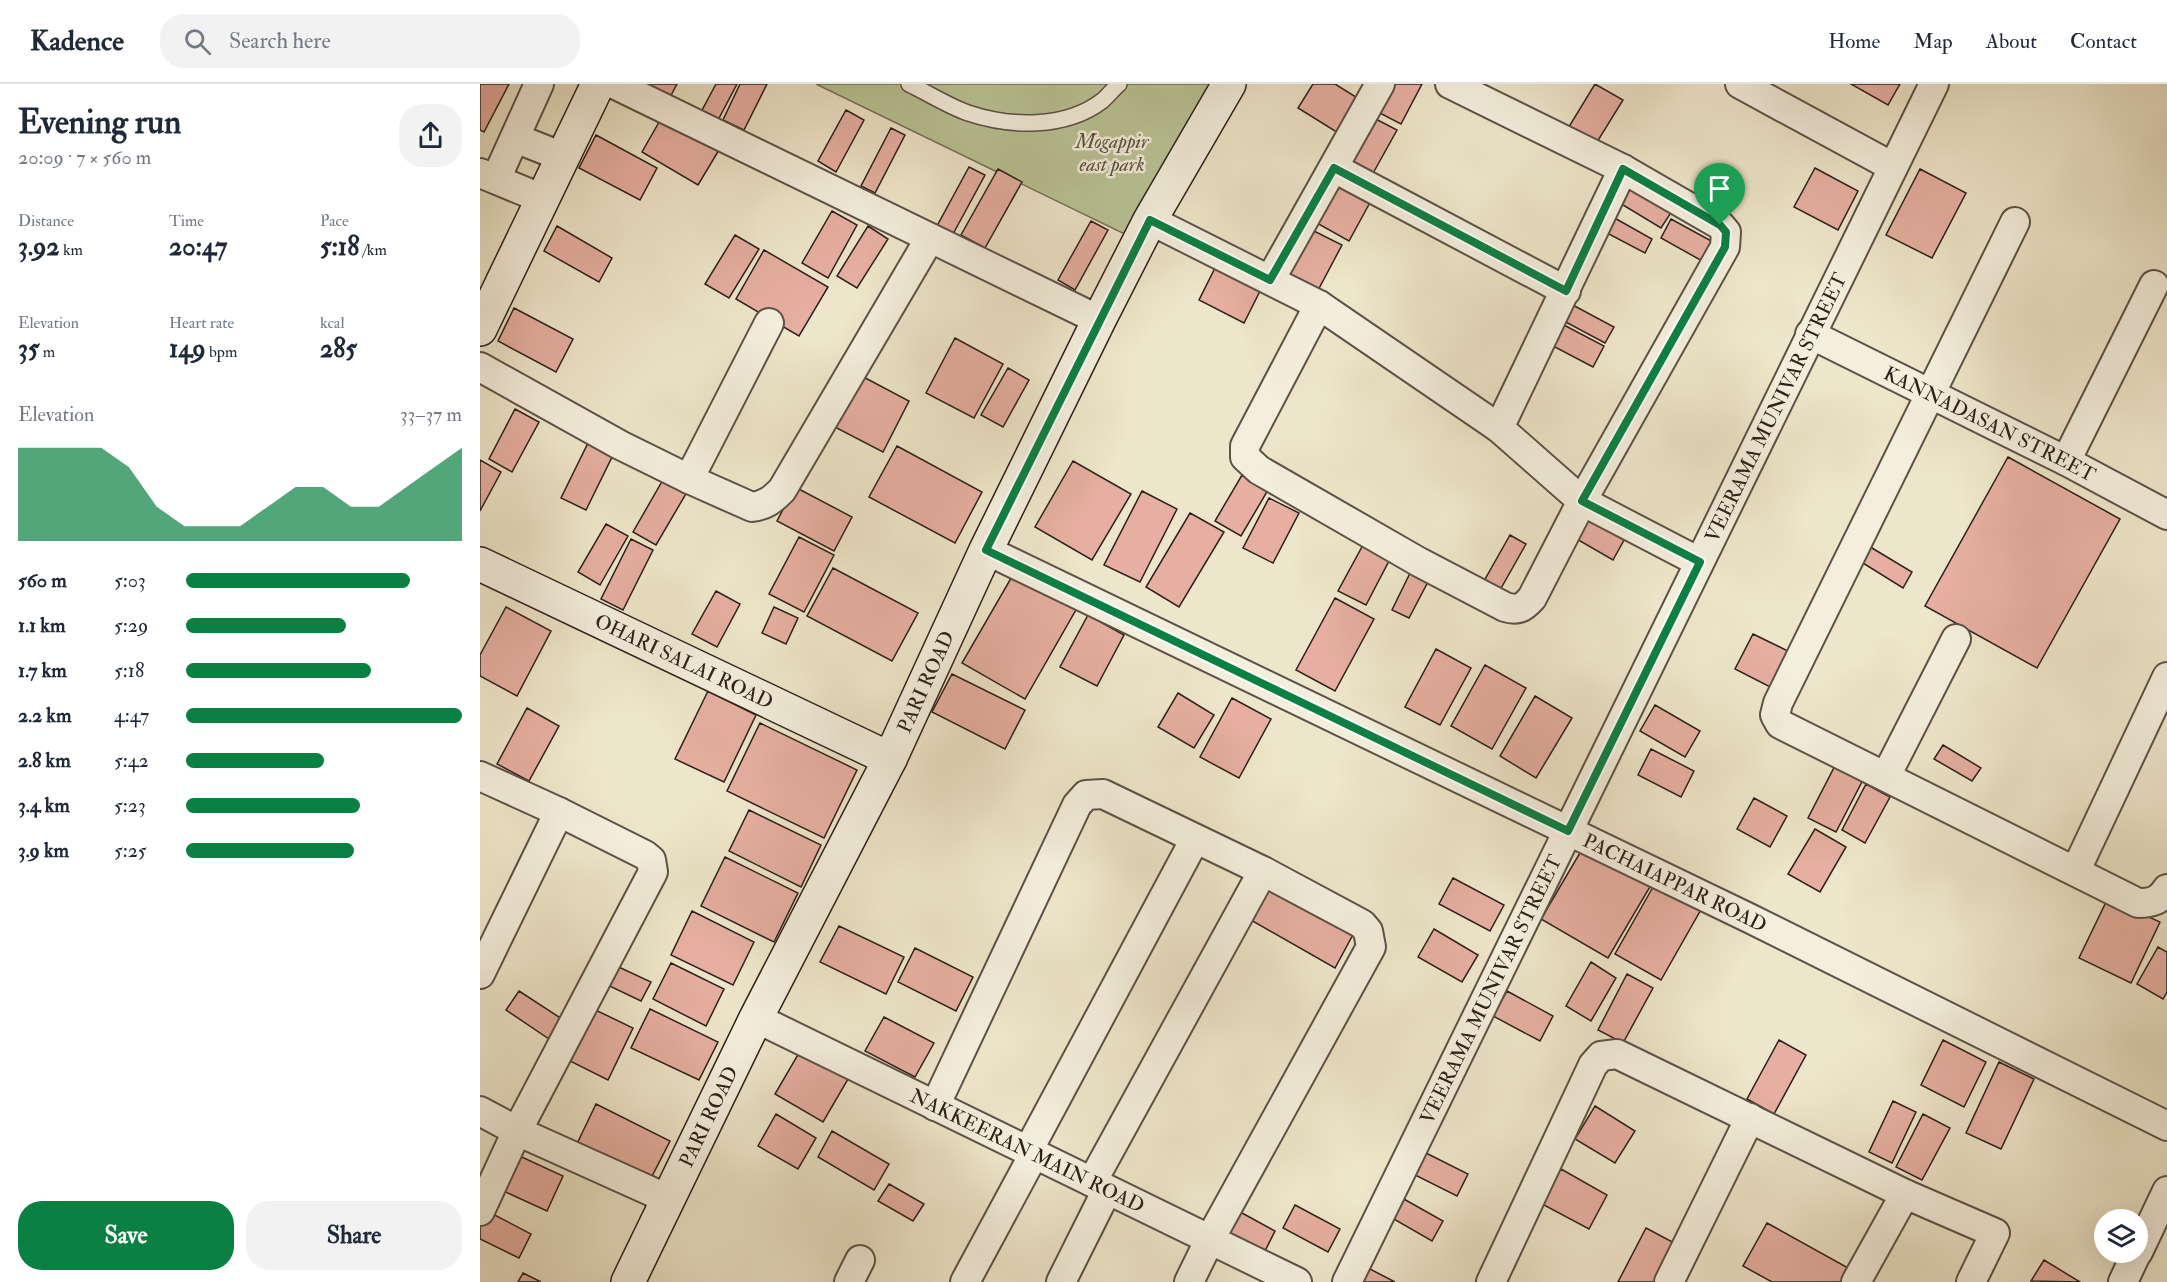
<!DOCTYPE html>
<html lang="en">
<head>
<meta charset="utf-8">
<style>
	:root { --surface:#fff; --page:#f2f2f3; --text:#1f2937; --muted:#747a83; --line:#e0e1e3; --accent:#0b8043 }
	body { margin:0; font-family:"IM FELL Double Pica",serif; background:var(--page); color:var(--text); height:100vh; display:flex; flex-direction:column; font-size:22px; white-space:nowrap }
	* { box-sizing:border-box; margin:0 }
	p { font-size:20px; color:var(--muted) }
	.icon { flex:none; width:33px; height:33px; fill:none; stroke:currentColor; stroke-width:2; stroke-linecap:round; stroke-linejoin:round }
	.map { position:relative; flex:1; overflow:hidden }
	.side { display:flex; flex-direction:column; background:var(--surface); width:480px }
	.side>* { flex:none }
	.tools { position:absolute; left:1614px; top:1125px; display:grid; gap:12px }
	.tools a { display:grid; place-items:center; width:54px; height:54px; border-radius:50%; background:var(--surface); box-shadow:0 6px 24px #0002; font-size:30px }
	.pin { position:absolute; display:grid; place-items:center; width:51px; height:51px; color:#fff; margin:-62px -26px; border-radius:50% 50% 50% 0; rotate:-45deg; box-shadow:0 0 6px #0007 }
	.pin .icon { rotate:45deg }
	.round { display:grid; place-items:center; flex:none; width:63px; height:63px; border-radius:24px; background:var(--page) }
	.headline { display:flex; align-items:center; justify-content:space-between; height:102px; padding:0 18px }
	h1 { font-size:33px; font-weight:700; line-height:45px }
	.figures { display:grid; grid-template-columns:repeat(3,1fr); gap:9px; height:102px; padding:6px 18px }
	.figures div { display:grid; align-content:center }
	.figures b { font-size:26px; font-weight:700 }
	.figures small { font-size:16px; font-weight:400 }
	.figures p { font-size:16px }
	.chart { height:168px; padding:12px 18px }
	.chart p { display:flex; justify-content:space-between }
	.chart svg { width:100%; height:108px; margin-top:6px; fill:var(--accent); opacity:.7 }
	.primary-button { display:flex; gap:12px; margin-top:auto; padding:12px 18px }
	.primary-button a { flex:1; height:69px; border-radius:24px; background:var(--accent); color:#fff; font-size:24px; font-weight:700; line-height:69px; text-align:center }
	.primary-button a+a { background:var(--page); color:var(--text) }
	ul { padding:0 18px; list-style:none; font-size:20px }
	li { display:grid; grid-template-columns:96px 72px 1fr; align-items:center; height:45px }
	li i { height:15px; border-radius:8px; background:var(--accent) }
	header { display:flex; align-items:center; gap:36px; box-sizing:border-box; height:84px; padding:0 30px; background:var(--surface); border-bottom:2px solid var(--line) }
	header strong { font-size:28px }
	nav { display:flex; gap:33px; margin-inline-start:auto; font-size:21px }
	.search { width:420px; height:54px; background:var(--page); display:flex; align-items:center; gap:15px; box-sizing:border-box; padding:0 21px; border-radius:24px; color:var(--muted); font-size:22px }
	main { display:flex; flex:1; min-height:0 }
	.map>svg:first-child { display:block }
	.green { fill:#b9c496; stroke:#737258; stroke-width:1.5 }
	.building { fill:#e6afa1; stroke:#2d201a; stroke-width:1.5 }
	.lines { fill:none; stroke-linecap:round; stroke-linejoin:round }
	.lane-casing { stroke:#5d5246; stroke-width:18 }
	.street-casing { stroke:#5d5246; stroke-width:32 }
	.secondary-casing { stroke:#2d201a; stroke-width:36 }
	.lane { stroke:#f4efdd; stroke-width:15 }
	.street { stroke:#f4efdd; stroke-width:28 }
	.secondary { stroke:#f4efdd; stroke-width:33 }
	.route-casing { stroke:#fff; stroke-width:12 }
	.route { stroke:#0b8043; stroke-width:8 }
	.labels { text-anchor:middle; stroke-width:5; stroke-linejoin:round; paint-order:stroke }
	.park-label { font-size:20px; font-style:italic; fill:#57513f; stroke:#f4efdd }
	.street-label { font-size:20px; fill:#2d201a; stroke:#f4efdd }
</style>
</head>
<body>
<header>
<strong>Kadence</strong>
<div class="search"><svg class="icon" aria-label="search" viewBox="0 0 24 24"><circle cx="10" cy="10" r="6"/><path d="M15 15l6 6"/></svg>Search here</div>
<nav><a>Home</a><a>Map</a><a>About</a><a>Contact</a></nav>
</header>
<main>
<section class="side">
<div class="headline"><div><h1>Evening run</h1><p>20:09 · 7 × 560 m</p></div><a class="round"><svg class="icon" aria-label="share" viewBox="0 0 24 24"><path d="M12 15V3M7 8l5-5 5 5M5 13v7h14v-7"/></svg></a></div>
<div class="figures">
<div><p>Distance</p><b>3.92<small> km</small></b></div>
<div><p>Time</p><b>20:47</b></div>
<div><p>Pace</p><b>5:18<small> /km</small></b></div>
</div>
<div class="figures">
<div><p>Elevation</p><b>35<small> m</small></b></div>
<div><p>Heart rate</p><b>149<small> bpm</small></b></div>
<div><p>kcal</p><b>285</b></div>
</div>
<div class="chart"><p><span>Elevation</span>33–37 m</p>
<svg viewBox="0 0 160 44" preserveAspectRatio="none"><path d="M0 44V6L10 6L20 6L30 6L40 14L50 30L60 38L70 38L80 38L90 30L100 22L110 22L120 30L130 30L140 22L150 14L160 6V44z"/></svg>
</div>
<ul>
<li><b>560 m</b>5:03<i style="width:81%"></i></li>
<li><b>1.1 km</b>5:29<i style="width:58%"></i></li>
<li><b>1.7 km</b>5:18<i style="width:67%"></i></li>
<li><b>2.2 km</b>4:47<i style="width:100%"></i></li>
<li><b>2.8 km</b>5:42<i style="width:50%"></i></li>
<li><b>3.4 km</b>5:23<i style="width:63%"></i></li>
<li><b>3.9 km</b>5:25<i style="width:61%"></i></li>
</ul>
<div class="primary-button"><a>Save</a><a>Share</a></div>
</section>
<div class="map">
<svg width="1687" height="1198" viewBox="0 0 1687 1198">
	<rect width="100%" height="100%" fill="#eee6ca"/>
	<filter id="stains"><feTurbulence type="fractalNoise" baseFrequency=".00333" numOctaves="4"/><feColorMatrix values="0 0 0 0 .2 0 0 0 0 .09 0 0 0 0 .02 0 0 0 .5 -.17"/></filter>
	<radialGradient id="worn" r=".72"><stop offset=".6" stop-color="#630" stop-opacity="0"/><stop offset="1" stop-color="#630" stop-opacity=".3"/></radialGradient>
	<!-- green -->
	<path class="green" d="M 336,0 L 749,0 L 659,157 Z"/>
	<!-- building -->
	<path class="building" d="M 0,0 L 29,0 L 4,48 L 0,46 Z
		M 158,0 L 197,0 L 188,17 Z
		M 236,0 L 257,0 L 237,38 L 220,30 Z
		M 260,0 L 287,0 L 264,46 L 243,36 Z
		M 833,0 L 855,0 L 884,18 L 863,52 L 818,24 Z
		M 903,0 L 942,0 L 921,40 L 890,24 Z
		M 1115,0 L 1143,16 L 1114,63 L 1087,46 Z
		M 1371,0 L 1420,0 L 1408,21 Z
		M 366,26 L 384,36 L 356,88 L 338,77 Z
		M 888,31 L 917,46 L 892,91 L 864,75 Z
		M 182,33 L 239,66 L 218,101 L 162,68 Z
		M 411,44 L 425,51 L 395,109 L 381,102 Z
		M 116,51 L 177,84 L 160,116 L 99,84 Z
		M 489,83 L 505,91 L 473,150 L 457,142 Z
		M 1335,84 L 1378,107 L 1358,146 L 1314,123 Z
		M 518,85 L 542,98 L 505,164 L 481,151 Z
		M 1440,85 L 1486,109 L 1452,174 L 1406,151 Z
		M 859,94 L 893,113 L 869,157 L 835,138 Z
		M 1148,101 L 1192,127 L 1181,144 L 1138,118 Z
		M 352,127 L 377,141 L 348,194 L 322,179 Z
		M 1131,132 L 1172,155 L 1165,169 L 1123,147 Z
		M 1191,135 L 1235,159 L 1224,178 L 1181,154 Z
		M 611,137 L 628,146 L 595,206 L 578,196 Z
		M 77,142 L 132,174 L 119,198 L 64,167 Z
		M 388,142 L 408,155 L 377,204 L 357,192 Z
		M 828,144 L 862,161 L 836,210 L 803,194 Z
		M 255,151 L 279,165 L 249,214 L 225,200 Z
		M 284,166 L 348,203 L 319,252 L 256,215 Z
		M 738,178 L 783,201 L 764,239 L 719,216 Z
		M 1089,219 L 1134,243 L 1125,259 L 1080,235 Z
		M 34,224 L 93,255 L 76,288 L 18,257 Z
		M 1082,240 L 1124,262 L 1113,283 L 1071,261 Z
		M 475,254 L 523,280 L 494,334 L 446,309 Z
		M 528,284 L 549,296 L 523,343 L 501,331 Z
		M 374,288 L 429,317 L 403,368 L 347,339 Z
		M 35,325 L 59,338 L 32,388 L 9,375 Z
		M 108,359 L 133,371 L 106,426 L 81,414 Z
		M 417,362 L 502,408 L 475,459 L 389,413 Z
		M 1528,373 L 1640,435 L 1557,584 L 1445,522 Z
		M 0,376 L 21,388 L 0,427 Z
		M 593,377 L 651,410 L 612,476 L 555,443 Z
		M 762,391 L 788,406 L 761,452 L 735,437 Z
		M 184,394 L 207,408 L 176,461 L 153,448 Z
		M 315,403 L 372,433 L 354,467 L 297,437 Z
		M 662,407 L 697,425 L 660,498 L 624,481 Z
		M 789,414 L 819,429 L 793,479 L 763,464 Z
		M 710,429 L 744,448 L 699,523 L 666,503 Z
		M 1099,430 L 1144,456 L 1133,476 L 1088,450 Z
		M 126,440 L 148,452 L 120,501 L 98,488 Z
		M 1030,451 L 1046,460 L 1020,506 L 1004,497 Z
		M 319,453 L 354,471 L 324,528 L 289,510 Z
		M 151,455 L 173,466 L 143,526 L 121,515 Z
		M 883,461 L 910,475 L 886,521 L 858,507 Z
		M 1387,461 L 1432,488 L 1423,504 L 1378,476 Z
		M 933,483 L 951,492 L 929,534 L 912,526 Z
		M 353,484 L 438,529 L 412,577 L 327,532 Z
		M 534,489 L 597,524 L 545,615 L 482,579 Z
		M 236,507 L 260,520 L 237,563 L 212,550 Z
		M 855,514 L 894,535 L 855,607 L 816,586 Z
		M 26,523 L 71,547 L 37,612 L 0,592 L 0,571 Z
		M 294,523 L 318,534 L 306,560 L 282,549 Z
		M 608,531 L 644,551 L 617,602 L 580,583 Z
		M 1273,550 L 1314,570 L 1296,606 L 1255,585 Z
		M 956,565 L 991,584 L 960,641 L 925,623 Z
		M 1005,581 L 1046,604 L 1012,665 L 971,642 Z
		M 472,590 L 545,626 L 525,665 L 452,628 Z
		M 228,607 L 276,631 L 244,698 L 195,675 Z
		M 698,609 L 734,631 L 714,664 L 678,643 Z
		M 1055,612 L 1092,634 L 1056,694 L 1020,672 Z
		M 752,614 L 791,635 L 759,694 L 720,673 Z
		M 1175,621 L 1220,647 L 1205,673 L 1160,647 Z
		M 47,624 L 79,642 L 49,697 L 17,680 Z
		M 280,639 L 377,686 L 344,754 L 247,707 Z
		M 1463,661 L 1501,684 L 1492,697 L 1454,675 Z
		M 1171,665 L 1214,687 L 1201,713 L 1158,691 Z
		M 1359,674 L 1387,688 L 1356,748 L 1328,734 Z
		M 1386,700 L 1410,713 L 1385,759 L 1362,746 Z
		M 1274,714 L 1307,732 L 1290,763 L 1257,745 Z
		M 269,726 L 341,761 L 321,803 L 249,767 Z
		M 1335,745 L 1366,763 L 1340,808 L 1308,790 Z
		M 1104,762 L 1171,801 L 1128,874 L 1061,835 Z
		M 245,773 L 318,809 L 294,858 L 221,822 Z
		M 973,794 L 1024,821 L 1010,847 L 959,820 Z
		M 1177,796 L 1223,822 L 1181,896 L 1135,870 Z
		M 790,797 L 876,845 L 855,884 L 769,835 Z
		M 1628,814 L 1680,838 L 1651,899 L 1599,874 Z
		M 212,827 L 274,858 L 253,901 L 191,871 Z
		M 359,842 L 424,873 L 406,910 L 340,878 Z
		M 954,845 L 998,871 L 982,898 L 938,873 Z
		M 1678,863 L 1687,868 L 1687,908 L 1683,915 L 1657,900 Z
		M 435,864 L 493,893 L 476,927 L 418,898 Z
		M 128,878 L 171,898 L 161,917 L 119,897 Z
		M 1111,878 L 1136,894 L 1111,937 L 1086,922 Z
		M 191,879 L 244,905 L 226,942 L 173,915 Z
		M 1147,890 L 1173,904 L 1143,959 L 1118,946 Z
		M 39,907 L 82,935 L 69,955 L 26,926 Z
		M 1027,907 L 1073,932 L 1060,957 L 1013,932 Z
		M 105,921 L 153,944 L 128,996 L 80,972 Z
		M 170,925 L 238,958 L 219,996 L 151,964 Z
		M 404,933 L 454,959 L 435,993 L 385,967 Z
		M 1299,956 L 1326,971 L 1294,1030 L 1267,1015 Z
		M 1463,956 L 1506,978 L 1484,1023 L 1441,1001 Z
		M 323,962 L 371,990 L 343,1038 L 295,1010 Z
		M 1519,978 L 1554,995 L 1521,1065 L 1486,1049 Z
		M 1413,1017 L 1436,1028 L 1412,1079 L 1389,1068 Z
		M 116,1020 L 190,1057 L 167,1102 L 94,1066 Z
		M 1115,1022 L 1155,1047 L 1135,1079 L 1095,1055 Z
		M 296,1030 L 336,1054 L 318,1085 L 278,1062 Z
		M 1443,1030 L 1470,1044 L 1442,1096 L 1416,1083 Z
		M 352,1047 L 409,1080 L 394,1106 L 338,1073 Z
		M 944,1068 L 988,1090 L 977,1112 L 933,1090 Z
		M 33,1069 L 83,1092 L 67,1127 L 17,1104 Z
		M 1081,1085 L 1127,1111 L 1109,1145 L 1062,1120 Z
		M 409,1100 L 444,1120 L 433,1137 L 398,1117 Z
		M 922,1114 L 963,1137 L 952,1157 L 912,1134 Z
		M 815,1121 L 860,1145 L 848,1168 L 803,1144 Z
		M 751,1123 L 795,1147 L 784,1169 L 740,1145 Z
		M 7,1127 L 51,1150 L 39,1174 L 0,1155 L 0,1142 Z
		M 1287,1139 L 1370,1185 L 1363,1198 L 1292,1198 L 1263,1182 Z
		M 1166,1144 L 1200,1162 L 1182,1198 L 1138,1198 Z
		M 1564,1176 L 1600,1198 L 1551,1197 Z
		M 888,1184 L 915,1198 L 881,1198 Z
		M 43,1189 L 61,1198 L 38,1198 Z"/>
	<g class="lines">
		<defs>
			<path id="lane" d="M 429,0 C 448,9 468,22 488,29 C 530,43 585,45 622,17 C 628,12 633,5 639,0"/>
			<g id="street">
				<path d="M 134,0 L 619,236"/>
				<path d="M 1260,0 L 1413,83"/>
				<path d="M 35,54 L 83,73"/>
				<path d="M 854,84 L 1086,207"/>
				<path d="M 0,89 L 63,115"/>
				<path d="M 16,95 L 59,0"/>
				<path d="M 670,136 L 839,221 L 1019,344 L 1102,417 L 1219,478"/>
				<path d="M 1535,138 L 1298,619 L 1295,631 L 1300,640 L 1658,819 C 1672,819 1679,817 1687,805"/>
				<path d="M 790,196 L 900,0"/>
				<path d="M 839,221 L 765,362 L 765,373 L 779,386 L 939,478 L 1025,523 C 1038,527 1043,524 1052,514 L 1102,417 L 1245,163 L 1246,148 L 1240,141 L 1143,85 L 970,0"/>
				<path id="s1" d="M 1330,250 L 1586,377 L 1687,431"/>
				<path d="M 0,283 L 140,361 L 209,395 L 272,423 C 286,421 292,416 302,406 L 450,154"/>
				<path d="M 1019,344 L 1143,85"/>
				<path d="M 1586,377 L 1674,201"/>
				<path d="M 209,395 L 289,239"/>
				<path id="s2" d="M 506,466 L 1269,834 L 1687,1042"/>
				<path d="M 0,692 L 79,728 L 165,771 L 171,776 L 173,788 L 37,1047 L 0,1127"/>
				<path d="M 1406,692 L 1476,555"/>
				<path d="M 1596,786 L 1687,593"/>
				<path d="M 0,890 L 79,728"/>
				<path id="s3" d="M 276,934 L 817,1198"/>
				<path d="M 455,1022 L 597,721 L 606,711 L 623,710 L 783,787 L 882,840 L 888,847 L 891,863 L 730,1155 L 709,1198"/>
				<path d="M 0,1027 L 37,1047 L 188,1115"/>
				<path d="M 548,1067 L 715,755"/>
				<path d="M 612,1098 L 783,787"/>
				<path d="M 1658,1168 L 1687,1107"/>
				<path d="M 369,1198 L 380,1176"/>
				<path d="M 485,1198 L 554,1070"/>
				<path d="M 581,1198 L 627,1106"/>
				<path id="s4" d="M 867,1198 L 1454,0"/>
				<path d="M 1011,1198 L 1113,981 L 1121,972 L 1137,970 L 1425,1110 L 1515,1149 L 1491,1198"/>
				<path d="M 1189,1198 L 1270,1034"/>
				<path d="M 1376,1198 L 1425,1110"/>
				<path d="M 1643,1198 L 1657,1168"/>
			</g>
			<g id="secondary">
				<path d="M 0,245 L 118,0"/>
				<path id="s5" d="M 0,480 L 410,675"/>
				<path id="s6" d="M 148,1198 L 276,934 L 410,675 L 506,466 L 619,236 L 670,136 L 749,0"/>
			</g>
		</defs>
		<!-- lane casing -->
		<use href="#lane" class="lane-casing"/>
		<!-- street casing -->
		<use href="#street" class="street-casing"/>
		<!-- secondary casing -->
		<use href="#secondary" class="secondary-casing"/>
		<!-- lane -->
		<use href="#lane" class="lane"/>
		<!-- street -->
		<use href="#street" class="street"/>
		<!-- secondary -->
		<use href="#secondary" class="secondary"/>
	</g>
	<g class="lines">
		<defs>
			<path id="route" d="M 854,84 L 1086,207 L 1143,85 L 1240,141 L 1246,148 L 1245,163 L 1102,417 L 1220,478 L 1088,747 L 506,466 L 670,136 L 790,196 Z"/>
		</defs>
		<!-- route casing -->
		<use href="#route" class="route-casing"/>
		<!-- route -->
		<use href="#route" class="route"/>
	</g>
	<g class="labels">
		<!-- park labels -->
		<g class="park-label">
			<text x="632" y="64">Mogappir<tspan x="632" dy="23">east park</tspan></text>
		</g>
		<!-- street labels -->
		<g class="street-label">
			<text dy="7" stroke="none"><textPath href="#s4" startOffset="974">VEERAMA MUNIVAR STREET</textPath></text>
			<text dy="7" stroke="none"><textPath href="#s1" startOffset="201">KANNADASAN STREET</textPath></text>
			<text dy="7" stroke="none"><textPath href="#s5" startOffset="226">OHARI SALAI ROAD</textPath></text>
			<text dy="7" stroke="none"><textPath href="#s6" startOffset="670">PARI ROAD</textPath></text>
			<text dy="7" stroke="none"><textPath href="#s2" startOffset="765">PACHAIAPPAR ROAD</textPath></text>
			<text dy="7" stroke="none"><textPath href="#s4" startOffset="326">VEERAMA MUNIVAR STREET</textPath></text>
			<text dy="7" stroke="none"><textPath href="#s6" startOffset="184">PARI ROAD</textPath></text>
			<text dy="7" stroke="none"><textPath href="#s3" startOffset="302">NAKKEERAN MAIN ROAD</textPath></text>
		</g>
	</g>
	<rect width="100%" height="100%" filter="url(#stains)"/>
	<rect width="100%" height="100%" fill="url(#worn)"/>
</svg>
<div class="tools">
<a><svg class="icon" aria-label="layers" viewBox="0 0 24 24"><path d="M12 4l9 5-9 5-9-5zM3 14l9 5 9-5"/></svg></a>
</div>
<div class="pin" style="left:1240px;top:141px;background:#1e9e55"><svg class="icon" aria-label="arrive" viewBox="0 0 24 24"><path d="M6 21V4h12l-3 4 3 4H6"/></svg></div>
</div>
</main>
</body>
</html>
